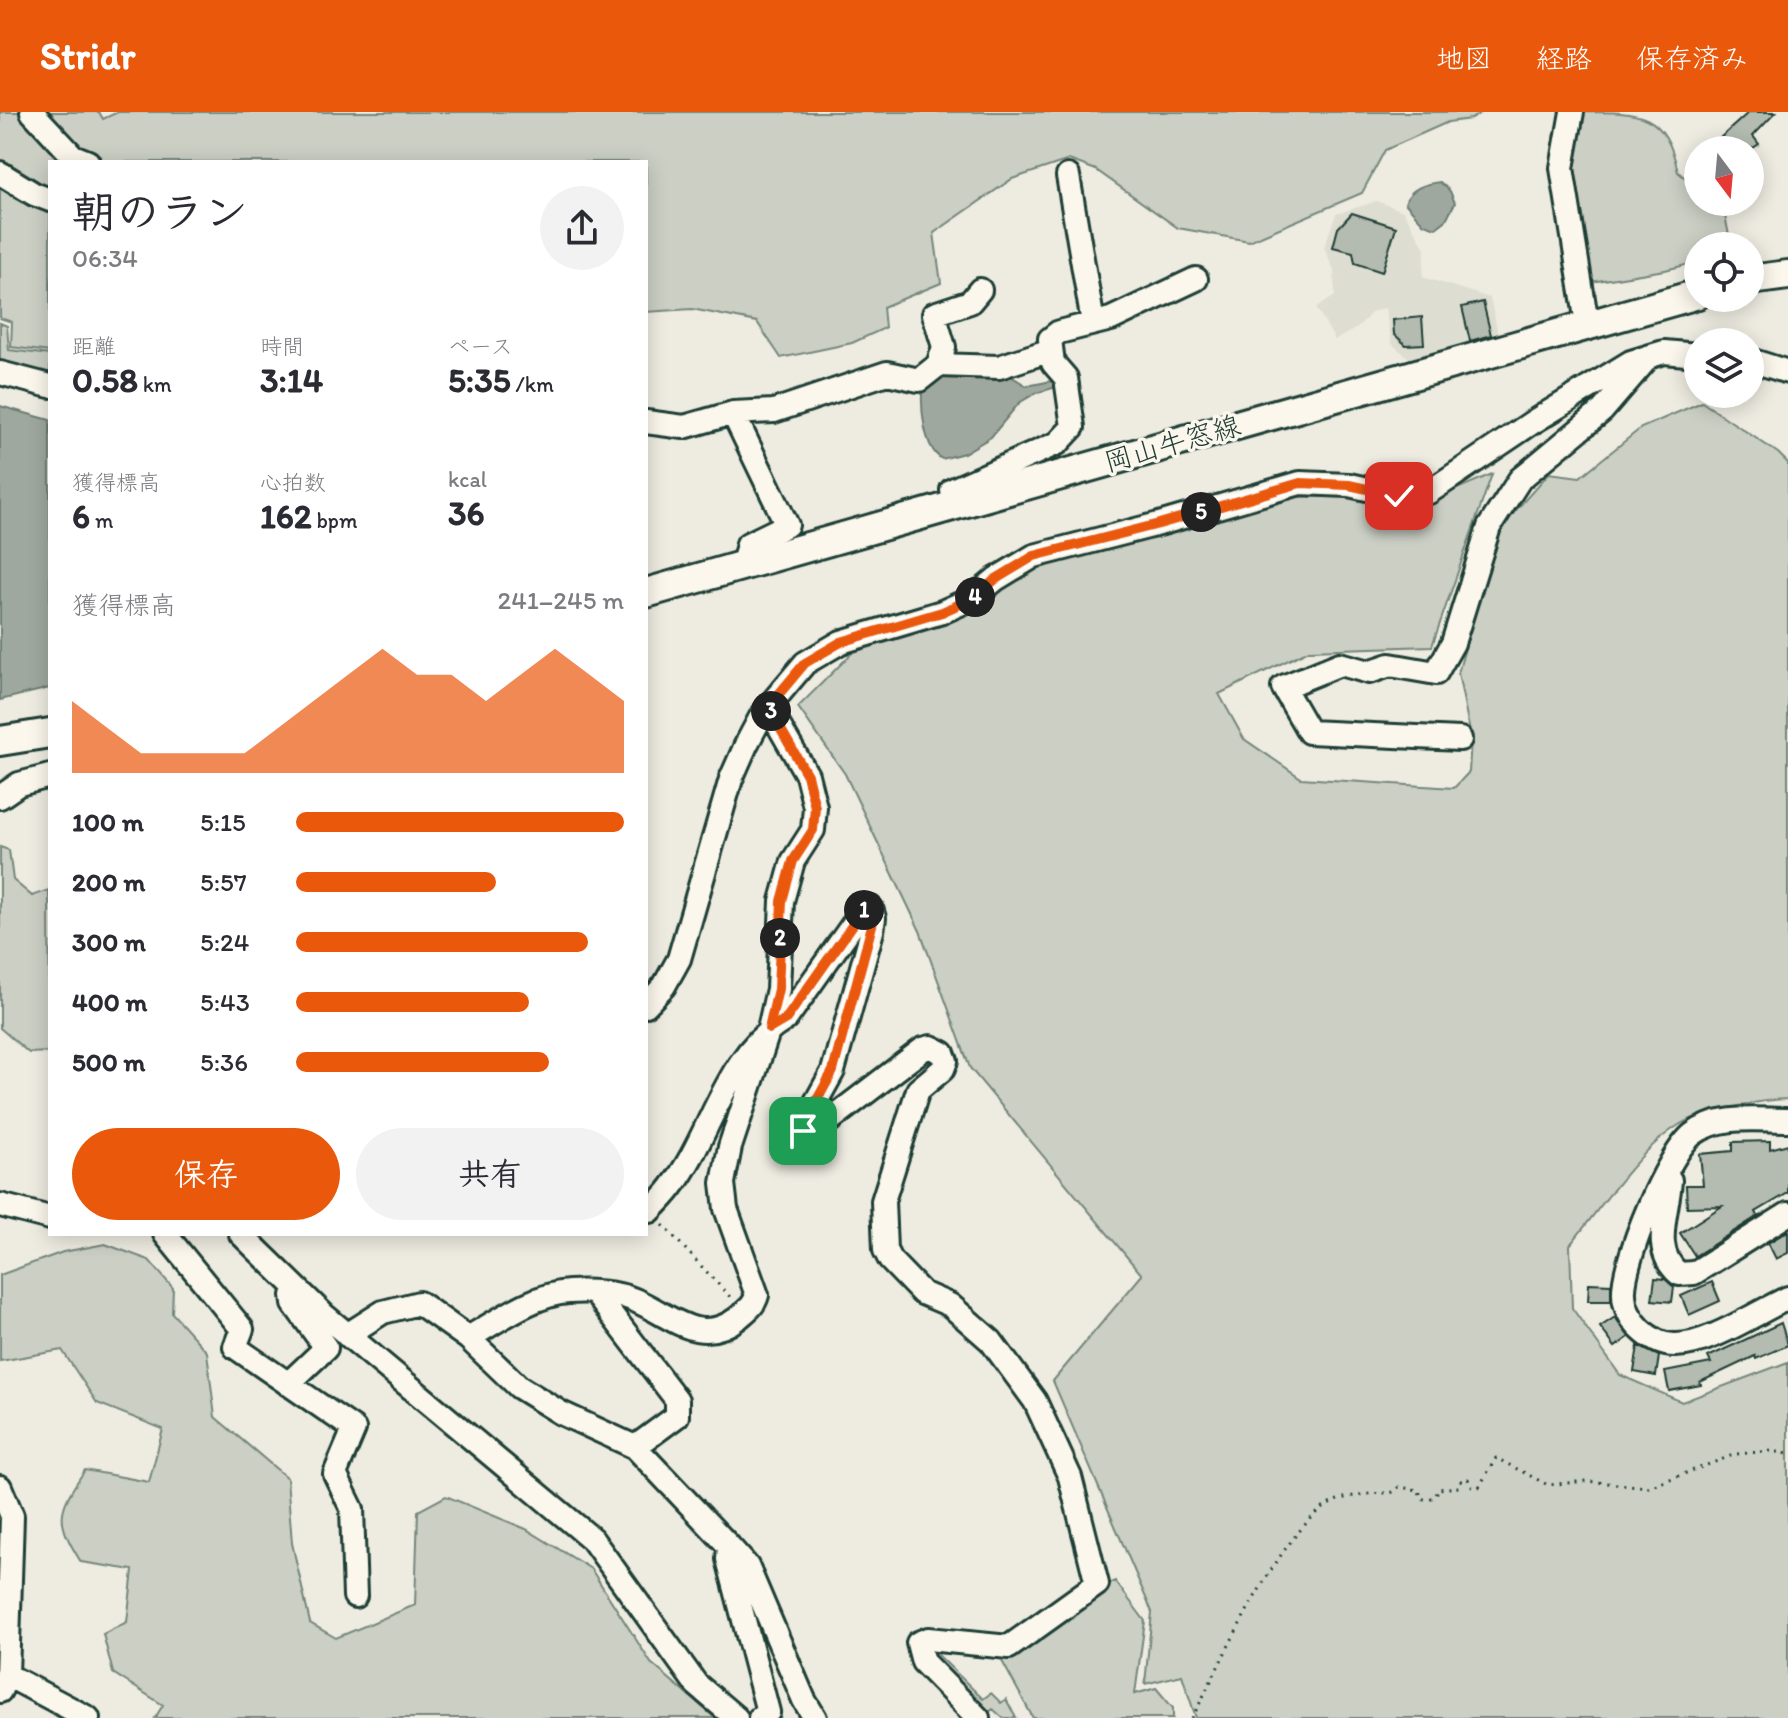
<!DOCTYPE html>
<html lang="ja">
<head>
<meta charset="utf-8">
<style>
	:root { --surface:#fff; --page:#f2f2f3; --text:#2b2b33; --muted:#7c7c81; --accent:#ea580c }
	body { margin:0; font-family:Itim,"Klee One",sans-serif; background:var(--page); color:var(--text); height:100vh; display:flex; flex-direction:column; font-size:30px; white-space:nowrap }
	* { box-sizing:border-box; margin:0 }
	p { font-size:26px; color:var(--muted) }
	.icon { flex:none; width:44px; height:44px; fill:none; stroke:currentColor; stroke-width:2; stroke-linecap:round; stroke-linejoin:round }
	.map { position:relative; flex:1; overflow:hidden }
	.panel { position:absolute; left:48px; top:48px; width:600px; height:1076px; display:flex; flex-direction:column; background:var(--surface); border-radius:0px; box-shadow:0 4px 20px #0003 }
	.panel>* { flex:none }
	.needle { width:52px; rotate:164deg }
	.fabs { position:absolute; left:1684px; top:24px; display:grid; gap:16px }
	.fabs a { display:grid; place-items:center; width:80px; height:80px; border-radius:50%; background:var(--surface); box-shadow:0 4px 20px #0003; font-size:40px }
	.pin { position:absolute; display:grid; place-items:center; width:68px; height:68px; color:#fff; margin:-34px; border-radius:16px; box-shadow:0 4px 12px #0006 }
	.km { position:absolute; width:40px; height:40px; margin:-20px; border-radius:50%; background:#222; color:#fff; font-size:22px; line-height:40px; text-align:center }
	.round { display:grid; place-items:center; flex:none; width:84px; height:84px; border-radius:42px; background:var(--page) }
	.headline { display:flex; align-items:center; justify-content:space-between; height:136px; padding:0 24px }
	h1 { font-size:44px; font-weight:700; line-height:60px }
	.figures { display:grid; grid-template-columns:repeat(3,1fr); gap:12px; height:136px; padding:8px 24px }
	.figures div { display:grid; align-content:center }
	.figures b { font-size:34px; font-weight:700 }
	.figures small { font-size:22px; font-weight:400 }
	.figures p { font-size:22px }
	.chart { height:224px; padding:16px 24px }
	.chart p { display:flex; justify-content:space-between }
	.chart svg { width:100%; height:144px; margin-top:8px; fill:var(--accent); opacity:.7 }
	.cta { display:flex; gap:16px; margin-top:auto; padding:16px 24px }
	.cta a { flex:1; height:92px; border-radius:48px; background:var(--accent); color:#fff; font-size:32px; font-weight:700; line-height:92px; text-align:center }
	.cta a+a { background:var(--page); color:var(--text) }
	ul { padding:0 24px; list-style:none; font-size:26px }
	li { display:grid; grid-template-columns:128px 96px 1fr; align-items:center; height:60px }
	li i { height:20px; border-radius:10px; background:var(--accent) }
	header { display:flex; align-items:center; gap:48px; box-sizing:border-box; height:112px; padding:0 40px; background:var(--accent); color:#fff }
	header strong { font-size:38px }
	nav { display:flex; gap:44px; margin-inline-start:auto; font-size:28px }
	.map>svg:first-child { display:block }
	.built { fill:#ddddd2 }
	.green { fill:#cbcfc4; stroke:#75867c; stroke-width:2 }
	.water { fill:#9fa89f; stroke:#6c7d74; stroke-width:2 }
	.building { fill:#b4bbb0; stroke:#1f3d34; stroke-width:2 }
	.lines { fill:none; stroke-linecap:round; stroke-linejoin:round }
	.minor-casing { stroke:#1f3d34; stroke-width:28 }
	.major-casing { stroke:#1f3d34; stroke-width:34 }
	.path { stroke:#1f3d34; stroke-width:3; stroke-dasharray:2 6; stroke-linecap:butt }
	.minor { stroke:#fbf7ec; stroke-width:22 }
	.major { stroke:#fbf7ec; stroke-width:28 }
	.route-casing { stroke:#fff; stroke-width:16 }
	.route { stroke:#ea580c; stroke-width:10 }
	.labels { text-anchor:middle; stroke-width:7; stroke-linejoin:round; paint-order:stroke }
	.street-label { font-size:28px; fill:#1f3d34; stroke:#fbf7ec }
</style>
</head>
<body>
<header>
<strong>Stridr</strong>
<nav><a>地図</a><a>経路</a><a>保存済み</a></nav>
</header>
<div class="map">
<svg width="1788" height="1606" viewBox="0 0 1788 1606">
	<rect width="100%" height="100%" fill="#eeece1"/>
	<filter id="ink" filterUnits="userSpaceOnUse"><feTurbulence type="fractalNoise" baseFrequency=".0125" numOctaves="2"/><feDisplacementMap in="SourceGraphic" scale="16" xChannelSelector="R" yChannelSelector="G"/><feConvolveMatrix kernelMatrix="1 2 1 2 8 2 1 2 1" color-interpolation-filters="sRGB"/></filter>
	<g filter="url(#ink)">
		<!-- built -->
		<path class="built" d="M 1377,89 L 1403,99 L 1425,136 L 1423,165 L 1490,186 L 1500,230 L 1411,248 L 1392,232 L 1385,196 L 1372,200 L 1357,216 L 1335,228 L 1316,196 L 1335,184 L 1334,158 L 1324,135 L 1336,102 Z"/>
		<!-- green -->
		<path class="green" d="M 0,0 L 99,0 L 103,7 L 118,0 L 1482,0 L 1471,7 L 1448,10 L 1385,38 L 1362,81 L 1249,129 L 1178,116 L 1096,58 L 1069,48 L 1012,67 L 934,121 L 941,171 L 883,195 L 885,216 L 852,231 L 781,246 L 757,210 L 692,197 L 646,200 L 646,50 L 50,50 L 50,240 L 11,235 L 12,210 L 0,206 Z
			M 1583,0 C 1641,0 1665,0 1678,60 L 1698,76 L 1698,90 L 1717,90 L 1723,94 L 1730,128 L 1726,134 L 1698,134 L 1698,150 L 1665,158 L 1591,170 L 1570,65 L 1573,34 Z
			M 0,211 L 7,214 L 9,238 L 50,243 L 50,268 L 0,254 Z
			M 1702,290 L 1778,341 L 1788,351 L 1788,987 C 1766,987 1697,1001 1679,1013 C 1639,1037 1600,1097 1570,1133 L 1572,1196 L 1620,1263 L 1682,1290 L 1788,1250 L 1788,1606 L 1196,1606 L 1182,1563 L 1145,1572 L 1152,1500 L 1053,1269 L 1142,1163 L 970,956 L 920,819 L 845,662 L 798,595 L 858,535 L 961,505 L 1037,455 L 1292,385 L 1332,384 L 1422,392 L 1492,362 L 1432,534 L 1309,538 L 1219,582 L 1244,627 L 1301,666 L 1454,676 L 1469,660 L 1471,625 L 1458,561 L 1499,417 L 1549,361 L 1580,365 L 1641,316 Z
			M 0,735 L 9,738 L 13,768 L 32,784 L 49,778 L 50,940 L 29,941 L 0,916 Z
			M 105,1132 L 149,1148 L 173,1176 L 172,1201 L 207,1240 L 215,1305 L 287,1366 L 292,1431 L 310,1511 L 336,1526 L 415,1493 L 418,1399 L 446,1384 L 526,1417 L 591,1457 L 651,1551 L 715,1606 L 155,1606 L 163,1593 L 113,1561 L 103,1522 L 127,1510 L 133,1458 L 81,1450 C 54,1407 58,1398 85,1358 L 149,1370 L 163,1317 L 97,1291 L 62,1238 L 0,1249 L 0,1163 L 63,1140 Z
			M 1115,1469 L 1145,1509 L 1135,1582 L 1156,1576 L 1173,1596 L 1173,1606 L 1033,1606 L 1002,1549 Z
			M 934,1539 L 983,1587 L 991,1581 L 1001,1591 L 1006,1587 L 1016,1606 L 1003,1606 L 993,1597 L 984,1604 L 927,1547 Z"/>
		<!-- water -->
		<path class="water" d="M 1440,70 L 1450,79 L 1455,91 L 1445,109 L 1436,116 L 1424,112 L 1405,91 C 1410,76 1425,72 1440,70 Z
			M 964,263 L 985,266 L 1009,263 L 1027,274 L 1057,268 L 1060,274 L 1036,281 L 1019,291 L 991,325 L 964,341 L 942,347 C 923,336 920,292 923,271 L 932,264 Z
			M 0,294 L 50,308 L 50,576 L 0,588 Z"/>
		<!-- building -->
		<path class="building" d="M 1749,0 L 1776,0 L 1753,24 L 1759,32 L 1750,38 L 1727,38 L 1719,27 Z
			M 1352,101 L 1396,115 L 1382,160 L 1355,151 L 1353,140 L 1333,135 L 1338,116 Z
			M 1483,190 L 1491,223 L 1470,229 L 1462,195 Z
			M 1422,205 L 1424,232 L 1406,233 L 1394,222 L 1393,208 Z
			M 1770,1029 L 1770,1037 L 1788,1032 L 1788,1081 L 1756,1100 L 1758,1104 L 1695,1144 L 1680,1121 L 1722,1094 L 1687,1095 L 1686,1073 L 1703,1073 L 1700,1042 L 1733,1039 L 1733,1030 Z
			M 1788,1119 L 1788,1141 L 1776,1147 L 1768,1131 Z
			M 1655,1166 L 1665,1167 L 1674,1175 L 1672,1190 L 1652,1188 Z
			M 1712,1170 L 1720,1189 L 1689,1203 L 1681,1184 Z
			M 1589,1171 L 1611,1172 L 1611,1189 L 1588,1189 Z
			M 1615,1205 L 1629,1225 L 1615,1235 L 1600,1215 Z
			M 1781,1211 L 1788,1233 L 1756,1247 L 1755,1244 L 1700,1270 L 1701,1273 L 1669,1279 L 1665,1260 L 1711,1251 L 1708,1245 Z
			M 1638,1234 L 1659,1244 L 1656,1264 L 1634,1260 Z"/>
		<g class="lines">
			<defs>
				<path id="minor" d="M 32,0 L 73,44 L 88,50
					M 1572,0 L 1562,56 L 1587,212
					M 0,61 L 34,82 L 50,88
					M 1068,64 L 1093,211
					M 980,178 L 970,190 L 934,202 L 944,235 L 938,253 L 999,255 L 1051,238
					M 1750,248 L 1788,260
					M 0,261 L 50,274
					M 733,301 L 774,299 L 887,261 L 919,268 L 938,253
					M 646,310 L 684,315 L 733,301 L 787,413 L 748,432 L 743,453
					M 955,393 L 952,378 L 1058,331 L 1073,315 L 1066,266 L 1053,251 L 1050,227 L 1059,220 L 1111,207 L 1196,167
					M 1460,627 L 1309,620 L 1283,575 L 1340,552 L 1369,560 L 1390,553 L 1436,561 L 1453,531 L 1489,415 L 1520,367 L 1602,299 L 1645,249
					M 0,685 L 19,672 L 50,664
					M 646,893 L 664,874 L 679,847 L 731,667 L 746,633 L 763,601 L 805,551 L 841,530 L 942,500 L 973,486 L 996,467 L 1034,444 L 1159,412 L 1300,371 L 1349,373 L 1399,384 L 1429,380 L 1533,310 L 1631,250 L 1664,240 L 1698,243
					M 1788,1008 C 1756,1008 1720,1002 1693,1022 C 1667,1042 1622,1150 1624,1182 C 1624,1207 1651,1234 1676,1233 C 1709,1233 1757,1200 1788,1186
					M 1670,1068 C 1668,1102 1650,1137 1679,1162 L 1694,1161 L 1788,1102
					M 0,1093 L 50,1106
					M 646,1099 L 650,1099 C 657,1092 665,1084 671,1076 C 713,1022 724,943 786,907 L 861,801 L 871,796 L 874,806 L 872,819 L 833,959 L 802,1015 L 803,1019 L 813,1021 L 923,937 L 931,935 L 943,941 L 946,949 L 943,957 L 918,978 L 883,1089 L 885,1138 L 890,1148 L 922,1181 L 950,1193 L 991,1229 L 1035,1289 L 1070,1365 L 1097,1472 L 1009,1535 L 928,1527 L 918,1531 L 923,1550 L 978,1606
					M 165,1122 L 242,1217 L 235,1235 L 354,1317 L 335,1362 L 352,1397 L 355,1484
					M 241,1122 L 325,1204 L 592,1427 L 696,1572 L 736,1606
					M 595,1181 L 677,1288 L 677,1304 L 635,1335
					M 347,1223 L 383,1200 L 419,1191 L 468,1226 L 519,1275 L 561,1301 L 635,1335 L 729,1434
					M 468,1226 C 498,1209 534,1182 569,1180 C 584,1179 604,1180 619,1183 C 662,1192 693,1240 738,1206 C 747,1198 754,1194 757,1183 L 726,1097 L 723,1071 L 730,1035 L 769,917 L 778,877 L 782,789 L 793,749 L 813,718 L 815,695 L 807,663 L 768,595
					M 288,1272 L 326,1236 L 294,1192 L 293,1183
					M 0,1375 L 12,1404 L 7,1563 L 0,1579
					M 7,1563 L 88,1606
					M 760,1606 L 768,1600 L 728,1447 L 729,1434 L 747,1454 L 804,1588 L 815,1606"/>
				<path id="major" d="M 1750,168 L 1788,163
					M 646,481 L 1698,182
					M 0,629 L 50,621"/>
			</defs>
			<!-- minor casing -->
			<use href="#minor" class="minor-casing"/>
			<!-- major casing -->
			<use href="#major" class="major-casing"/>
			<!-- path -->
			<path class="path" d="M 663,1113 L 731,1186
				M 1192,1606 C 1221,1553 1282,1409 1338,1388 C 1354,1382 1376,1382 1393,1380 L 1399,1375 L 1419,1378 L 1421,1386 L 1427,1388 L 1436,1384 L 1438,1377 L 1459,1375 L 1461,1369 L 1468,1367 L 1472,1375 L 1479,1375 L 1496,1346 L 1548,1373 L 1586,1369 L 1649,1375 L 1736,1342 L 1772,1339 L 1788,1342"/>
			<!-- minor -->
			<use href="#minor" class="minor"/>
			<!-- major -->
			<use href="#major" class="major"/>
		</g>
	</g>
	<g class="lines" filter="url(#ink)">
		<defs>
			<path id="route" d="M 803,1019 L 802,1015 L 833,959 L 874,806 L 871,796 L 861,801 L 786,907 L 769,917 L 778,877 L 782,789 L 793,749 L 813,718 L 815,695 L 807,663 L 768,595 L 805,551 L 841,530 L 942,500 L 973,486 L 996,467 L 1034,444 L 1159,412 L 1300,371 L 1349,373 L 1399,384"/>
		</defs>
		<!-- route casing -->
		<use href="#route" class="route-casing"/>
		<!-- route -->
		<use href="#route" class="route"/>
	</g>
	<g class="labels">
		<!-- street labels -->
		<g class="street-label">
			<text transform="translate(1172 331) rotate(-16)" y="10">岡山牛窓線</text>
		</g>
	</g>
</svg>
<div class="fabs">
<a><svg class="needle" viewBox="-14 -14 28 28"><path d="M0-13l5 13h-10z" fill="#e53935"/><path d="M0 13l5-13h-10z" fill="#7c7c81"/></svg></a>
<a><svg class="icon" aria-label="locate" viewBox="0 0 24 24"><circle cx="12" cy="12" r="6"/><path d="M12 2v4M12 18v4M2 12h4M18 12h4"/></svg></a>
<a><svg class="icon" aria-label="layers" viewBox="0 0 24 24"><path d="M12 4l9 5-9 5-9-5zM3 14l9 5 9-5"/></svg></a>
</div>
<div class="pin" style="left:803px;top:1019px;background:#1e9e55"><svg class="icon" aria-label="arrive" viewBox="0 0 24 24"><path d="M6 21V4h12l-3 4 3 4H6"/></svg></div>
<div class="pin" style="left:1399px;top:384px;background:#d93025"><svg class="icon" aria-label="check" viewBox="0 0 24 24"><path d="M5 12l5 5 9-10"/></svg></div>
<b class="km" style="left:864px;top:798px">1</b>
<b class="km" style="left:780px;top:826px">2</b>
<b class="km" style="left:771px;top:599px">3</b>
<b class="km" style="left:975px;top:485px">4</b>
<b class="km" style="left:1201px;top:400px">5</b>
<section class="panel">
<div class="headline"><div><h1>朝のラン</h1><p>06:34</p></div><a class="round"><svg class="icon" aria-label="share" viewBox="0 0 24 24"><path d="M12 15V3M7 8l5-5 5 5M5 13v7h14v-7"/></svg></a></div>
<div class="figures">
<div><p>距離</p><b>0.58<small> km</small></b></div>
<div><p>時間</p><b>3:14</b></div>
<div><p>ペース</p><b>5:35<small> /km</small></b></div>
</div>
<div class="figures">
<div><p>獲得標高</p><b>6<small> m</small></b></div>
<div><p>心拍数</p><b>162<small> bpm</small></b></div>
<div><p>kcal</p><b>36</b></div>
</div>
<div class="chart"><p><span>獲得標高</span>241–245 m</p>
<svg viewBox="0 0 160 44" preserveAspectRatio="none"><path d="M0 44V22L10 30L20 38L30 38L40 38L50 38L60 30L70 22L80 14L90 6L100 14L110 14L120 22L130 14L140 6L150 14L160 22V44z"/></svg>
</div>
<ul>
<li><b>100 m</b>5:15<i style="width:100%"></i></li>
<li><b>200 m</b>5:57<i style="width:61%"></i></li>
<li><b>300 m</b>5:24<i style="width:89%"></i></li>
<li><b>400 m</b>5:43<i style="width:71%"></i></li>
<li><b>500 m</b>5:36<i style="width:77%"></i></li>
</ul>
<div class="cta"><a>保存</a><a>共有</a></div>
</section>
</div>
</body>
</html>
